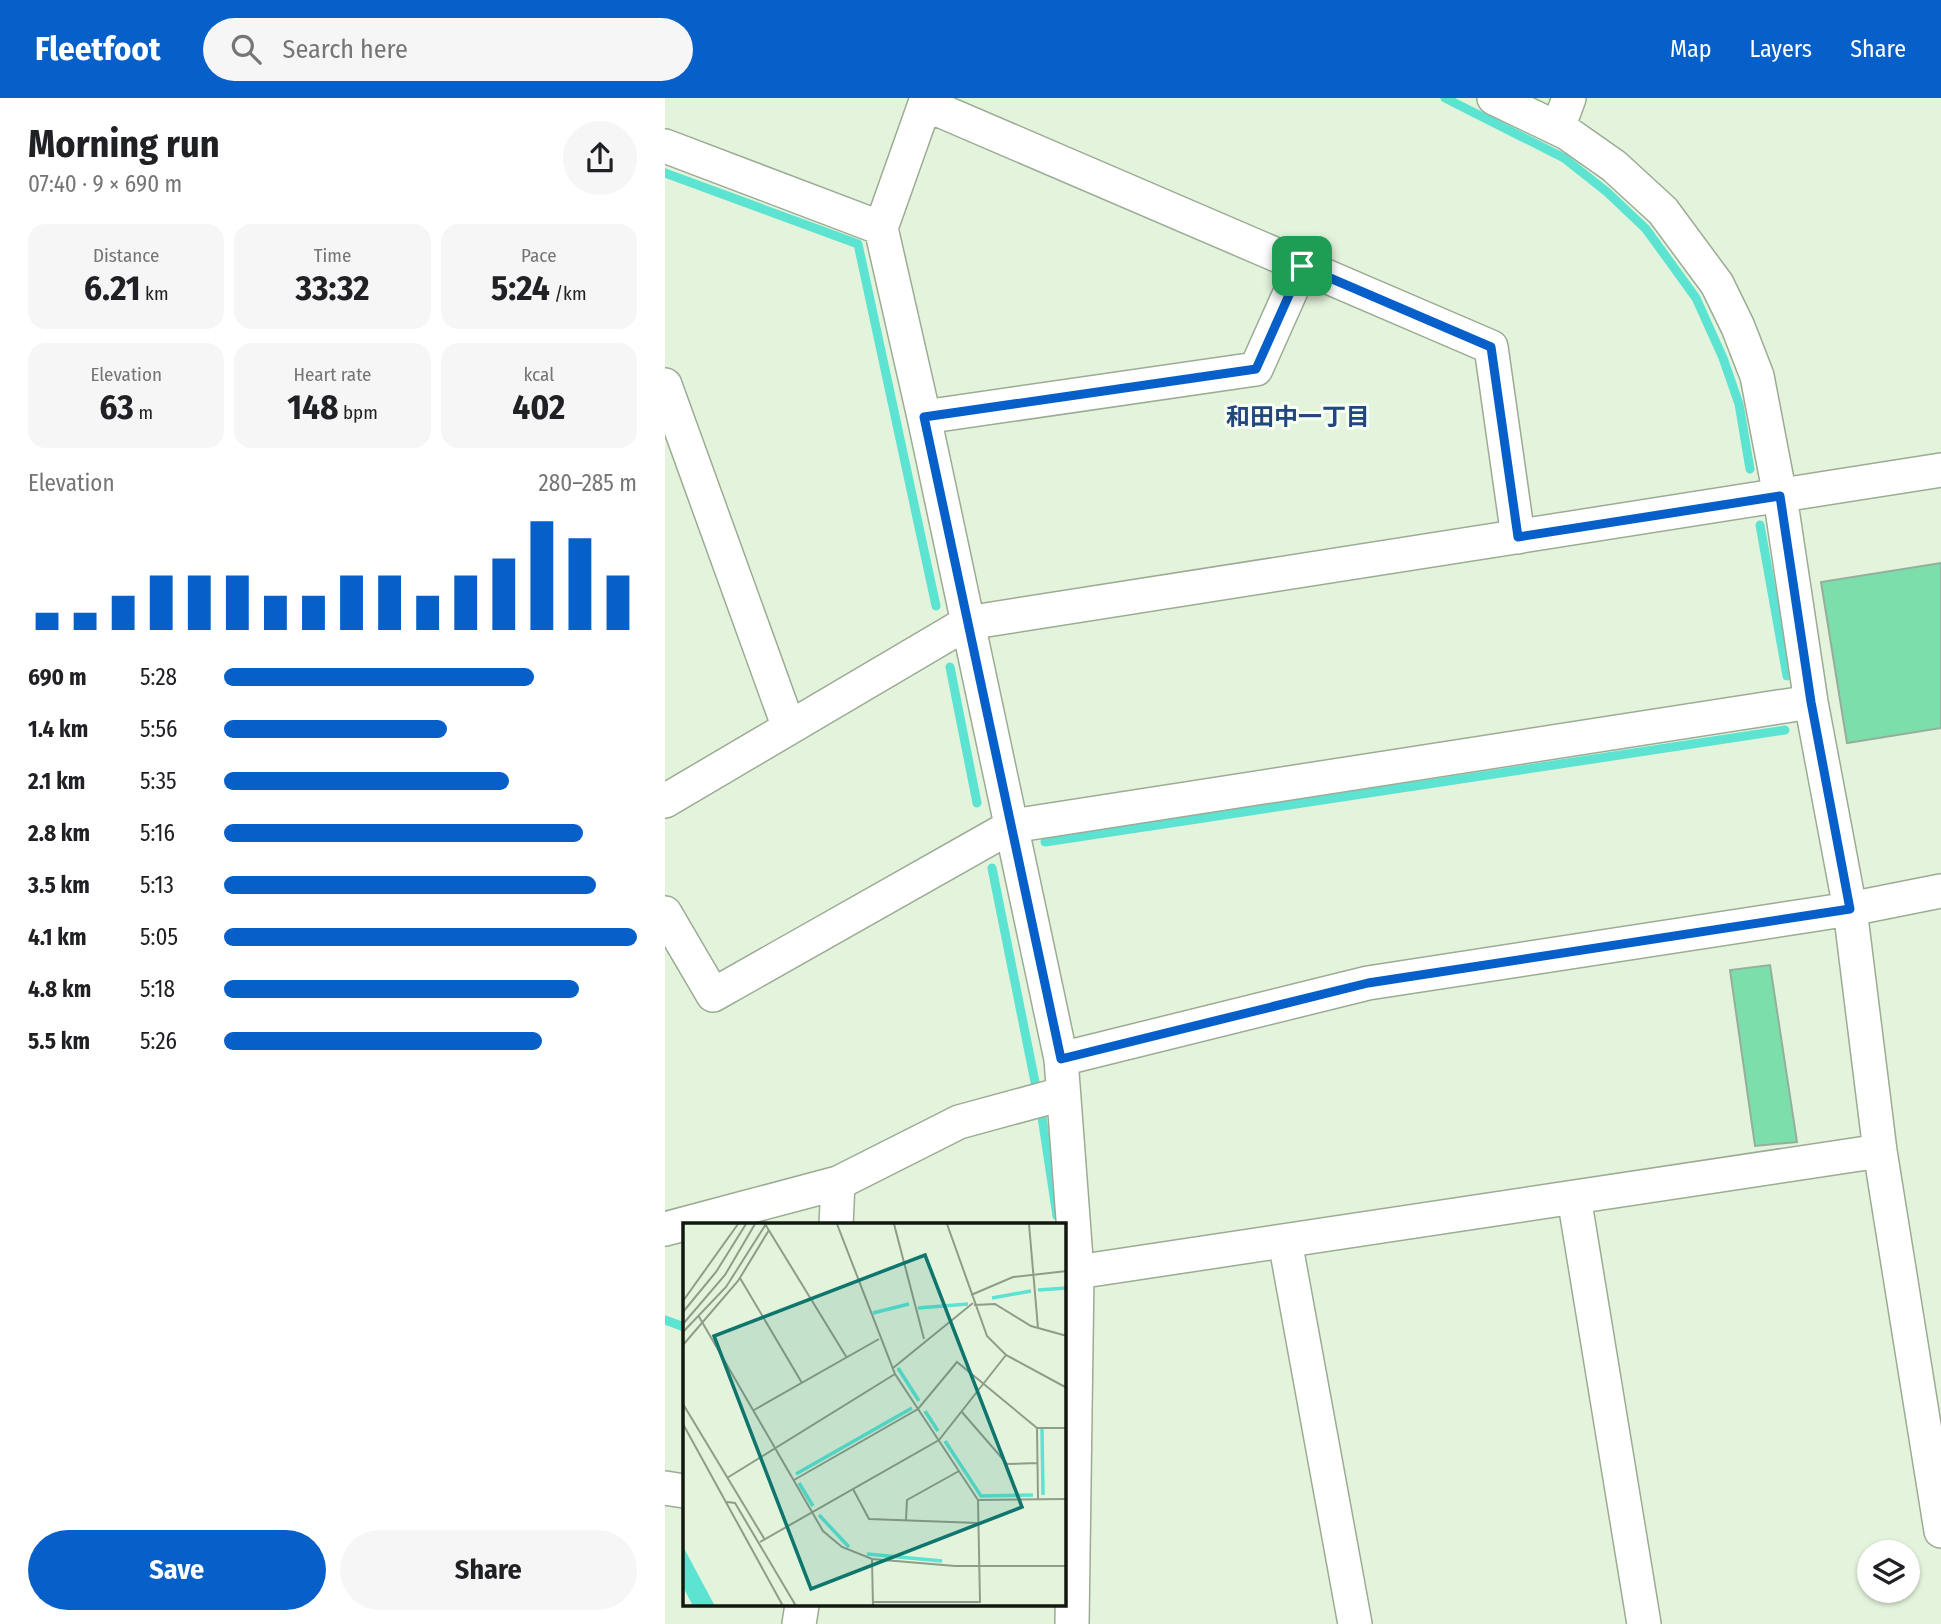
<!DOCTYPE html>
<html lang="en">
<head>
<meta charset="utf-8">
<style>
	:root { --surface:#fff; --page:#f6f6f6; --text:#202124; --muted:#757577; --accent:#075fc9 }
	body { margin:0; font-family:"Fira Sans Condensed","Noto Sans JP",sans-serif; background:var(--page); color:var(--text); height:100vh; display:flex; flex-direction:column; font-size:26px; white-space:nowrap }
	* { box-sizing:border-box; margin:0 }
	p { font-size:23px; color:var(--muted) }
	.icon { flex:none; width:38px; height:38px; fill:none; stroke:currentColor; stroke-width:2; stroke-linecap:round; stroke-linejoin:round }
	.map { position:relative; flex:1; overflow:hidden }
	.details { display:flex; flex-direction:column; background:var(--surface); width:665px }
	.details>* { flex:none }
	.fabs { position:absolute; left:1192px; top:1442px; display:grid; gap:14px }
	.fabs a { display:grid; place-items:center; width:63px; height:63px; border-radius:50%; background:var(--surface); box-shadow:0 2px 5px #0004; font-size:35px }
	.pin { position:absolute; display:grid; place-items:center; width:60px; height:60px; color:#fff; margin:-30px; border-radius:14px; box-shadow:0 4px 10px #0006 }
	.round { display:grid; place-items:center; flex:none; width:74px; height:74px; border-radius:37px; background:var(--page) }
	.headline { display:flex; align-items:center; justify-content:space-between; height:119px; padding:0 28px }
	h1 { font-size:38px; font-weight:700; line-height:52px }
	.stats { display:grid; grid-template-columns:repeat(3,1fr); gap:10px; height:119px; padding:7px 28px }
	.stats div { display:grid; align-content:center; border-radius:18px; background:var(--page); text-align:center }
	.stats b { font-size:35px; font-weight:700 }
	.stats small { font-size:19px; font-weight:400 }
	.stats p { font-size:19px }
	.chart { height:196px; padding:14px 28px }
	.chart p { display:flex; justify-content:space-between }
	.chart svg { width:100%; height:126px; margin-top:7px; stroke:var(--accent); stroke-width:6 }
	.action { display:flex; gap:14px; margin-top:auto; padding:14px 28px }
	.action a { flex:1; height:80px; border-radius:42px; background:var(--accent); color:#fff; font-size:28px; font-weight:700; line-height:80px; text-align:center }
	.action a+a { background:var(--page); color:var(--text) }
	ul { padding:0 28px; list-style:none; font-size:23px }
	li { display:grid; grid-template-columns:112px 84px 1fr; align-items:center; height:52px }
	li i { height:18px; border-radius:9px; background:var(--accent) }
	header { display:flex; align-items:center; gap:42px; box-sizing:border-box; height:98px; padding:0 35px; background:var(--accent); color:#fff }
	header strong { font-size:33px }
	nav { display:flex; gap:38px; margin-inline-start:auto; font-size:24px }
	.search { width:490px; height:63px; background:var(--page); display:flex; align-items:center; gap:18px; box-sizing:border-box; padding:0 24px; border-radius:38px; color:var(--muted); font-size:26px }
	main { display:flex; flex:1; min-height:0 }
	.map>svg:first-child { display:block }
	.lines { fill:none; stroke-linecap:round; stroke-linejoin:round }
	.stream { stroke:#5ce3d2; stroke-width:9 }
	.building { fill:#7cdfab; stroke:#94ae9f; stroke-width:2 }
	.minor-casing { stroke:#9cab94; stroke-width:36 }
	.minor { stroke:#fff; stroke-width:33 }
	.route-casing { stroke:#fff; stroke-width:14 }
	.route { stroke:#075fc9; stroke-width:9 }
	.labels { text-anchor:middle; stroke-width:6; stroke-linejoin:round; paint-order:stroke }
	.neighbourhood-label { font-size:24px; font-weight:bold; fill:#22477c; stroke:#f7fef4 }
	.inset-river { fill:none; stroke:#5ce3d2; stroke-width:3.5 }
	.inset-road { fill:none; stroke:#909c8a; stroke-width:2 }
	.view { fill:#0f766e; fill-opacity:0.15; stroke:#0f766e; stroke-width:3.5 }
	.inset-edge { fill:none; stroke:#12180f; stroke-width:3.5 }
</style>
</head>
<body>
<header>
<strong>Fleetfoot</strong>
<div class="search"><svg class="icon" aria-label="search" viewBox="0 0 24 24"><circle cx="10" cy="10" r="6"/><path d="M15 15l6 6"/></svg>Search here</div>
<nav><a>Map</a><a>Layers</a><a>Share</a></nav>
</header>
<main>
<section class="details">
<div class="headline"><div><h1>Morning run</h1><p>07:40 · 9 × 690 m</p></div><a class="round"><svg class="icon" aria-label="share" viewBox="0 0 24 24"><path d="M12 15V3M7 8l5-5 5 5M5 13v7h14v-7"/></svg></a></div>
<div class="stats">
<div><p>Distance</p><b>6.21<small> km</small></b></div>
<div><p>Time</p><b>33:32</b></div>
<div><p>Pace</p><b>5:24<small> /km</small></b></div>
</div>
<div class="stats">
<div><p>Elevation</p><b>63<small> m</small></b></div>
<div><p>Heart rate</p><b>148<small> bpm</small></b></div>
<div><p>kcal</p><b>402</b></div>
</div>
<div class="chart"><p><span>Elevation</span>280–285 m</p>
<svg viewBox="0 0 160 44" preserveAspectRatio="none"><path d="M5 44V38M15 44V38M25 44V32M35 44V25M45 44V25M55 44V25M65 44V32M75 44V32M85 44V25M95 44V25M105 44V32M115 44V25M125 44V19M135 44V6M145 44V12M155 44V25"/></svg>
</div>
<ul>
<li><b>690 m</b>5:28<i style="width:75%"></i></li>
<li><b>1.4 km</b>5:56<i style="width:54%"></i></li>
<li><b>2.1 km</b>5:35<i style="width:69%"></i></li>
<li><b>2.8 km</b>5:16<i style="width:87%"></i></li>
<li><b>3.5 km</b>5:13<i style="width:90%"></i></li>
<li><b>4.1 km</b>5:05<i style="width:100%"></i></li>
<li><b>4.8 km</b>5:18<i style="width:86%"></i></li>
<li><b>5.5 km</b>5:26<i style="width:77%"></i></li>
</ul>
<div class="action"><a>Save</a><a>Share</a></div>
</section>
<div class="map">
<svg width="1276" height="1526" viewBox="0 0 1276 1526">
	<rect width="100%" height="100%" fill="#e4f4dc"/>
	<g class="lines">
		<!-- stream -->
		<path class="stream" d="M 780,0 L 899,60 L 942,94 L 981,131 L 1031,200 L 1058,260 L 1074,306 L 1085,371
			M 0,75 L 193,146 L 271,508
			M 1095,427 L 1122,578
			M 285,569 L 312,705
			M 380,744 L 1120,632
			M 327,770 L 370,984
			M 377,1019 L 392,1118
			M 0,1222 L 19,1229"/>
	</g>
	<!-- building -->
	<path class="building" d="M 1276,465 L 1276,630 L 1182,645 L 1156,484 Z
		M 1105,867 L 1132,1044 L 1090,1048 L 1065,872 Z"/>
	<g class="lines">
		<defs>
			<path id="minor" d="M 262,0 L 216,130 L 259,319 L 396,961 L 412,1174 L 407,1526
				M 829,0 L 902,35 L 949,68 L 998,113 L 1052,186 L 1073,229 L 1092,278 L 1115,398 L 1146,604 L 1185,811 L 1215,1053 L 1276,1433
				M 260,6 L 826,249 L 853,439
				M 893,30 L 904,0
				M 0,48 L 216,130
				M 0,287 L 124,630
				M 259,319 L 591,271 L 637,168
				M 0,703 L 302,525 L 1276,372
				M 0,815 L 48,897 L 347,728 L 1146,604
				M 396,961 L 703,885 L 1185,811 L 1276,793
				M 909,1099 L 979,1526
				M 171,1127 L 173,1085
				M 0,1131 L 173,1085 L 294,1024 L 397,996
				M 620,1143 L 690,1526
				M 412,1174 L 1215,1053
				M 0,1390 L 19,1393
				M 134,1526 L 137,1507"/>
		</defs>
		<!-- minor casing -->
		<use href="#minor" class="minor-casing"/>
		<!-- minor -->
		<use href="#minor" class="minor"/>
	</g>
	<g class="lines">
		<defs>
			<path id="route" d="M 637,168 L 826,249 L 853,439 L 1115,398 L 1146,604 L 1185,811 L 703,885 L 396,961 L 259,319 L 591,271 Z"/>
		</defs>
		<!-- route casing -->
		<use href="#route" class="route-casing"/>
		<!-- route -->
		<use href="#route" class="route"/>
	</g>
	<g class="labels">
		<!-- neighbourhood labels -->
		<g class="neighbourhood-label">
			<text x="633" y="327">和田中一丁目</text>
		</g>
	</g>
	<!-- overview -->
	<g transform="translate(18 1125)">
		<rect width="383" height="383" fill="#e4f4dc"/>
		<path d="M 0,328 L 30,383 L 10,383 L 0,364 Z" fill="#5ce3d2"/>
		<path class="inset-river" d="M 355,67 L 384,65M 309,75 L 348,68M 235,85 L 285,81M 190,90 L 226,81M 215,145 L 236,178M 242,188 L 255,208M 359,206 L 360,272M 262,218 L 298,273 L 350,272M 113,251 L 229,185M 116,260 L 130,283M 136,292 L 166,324M 0,327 L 30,383M 184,331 L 259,338"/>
		<path class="inset-road" d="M 82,1 L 164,135M 154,1 L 212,151 L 295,277 L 297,379 L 190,379M 211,1 L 241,116M 264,1 L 304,113 L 323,132 L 384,165M 346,1 L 355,105M 57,55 L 119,160M 288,72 L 330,54 L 384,48M 0,78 L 55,1M 291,82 L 312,81 L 348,103 L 384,113M 0,89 L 33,49 L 63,1M 15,92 L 140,308 L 159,324 L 189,336 L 272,343 L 384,343M 0,101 L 42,52 L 72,1M 0,109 L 43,64 L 83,1M 0,122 L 55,58 L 86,7M 210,145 L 290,80M 0,181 L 82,317M 71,187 L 196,116M 278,188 L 324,241 L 355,240M 0,201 L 100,383M 354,205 L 384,205M 44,255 L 212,151M 111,257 L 235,186 L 274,139 L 354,205 L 355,276M 170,266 L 186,296 L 295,300M 295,277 L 384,276M 44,279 L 52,280 L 113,383M 223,297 L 224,277 L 276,248M 77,319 L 256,217 L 323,132M 189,336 L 190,383"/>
		<path class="view" d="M 242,32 L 339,284 L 128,366 L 31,113 Z"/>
		<rect width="383" height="383" class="inset-edge"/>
	</g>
</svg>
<div class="fabs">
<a><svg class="icon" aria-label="layers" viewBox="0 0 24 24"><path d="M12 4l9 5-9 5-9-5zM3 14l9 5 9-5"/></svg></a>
</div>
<div class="pin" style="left:637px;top:168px;background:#1e9e55"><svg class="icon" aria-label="arrive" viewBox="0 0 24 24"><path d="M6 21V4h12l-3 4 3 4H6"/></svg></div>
</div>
</main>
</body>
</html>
